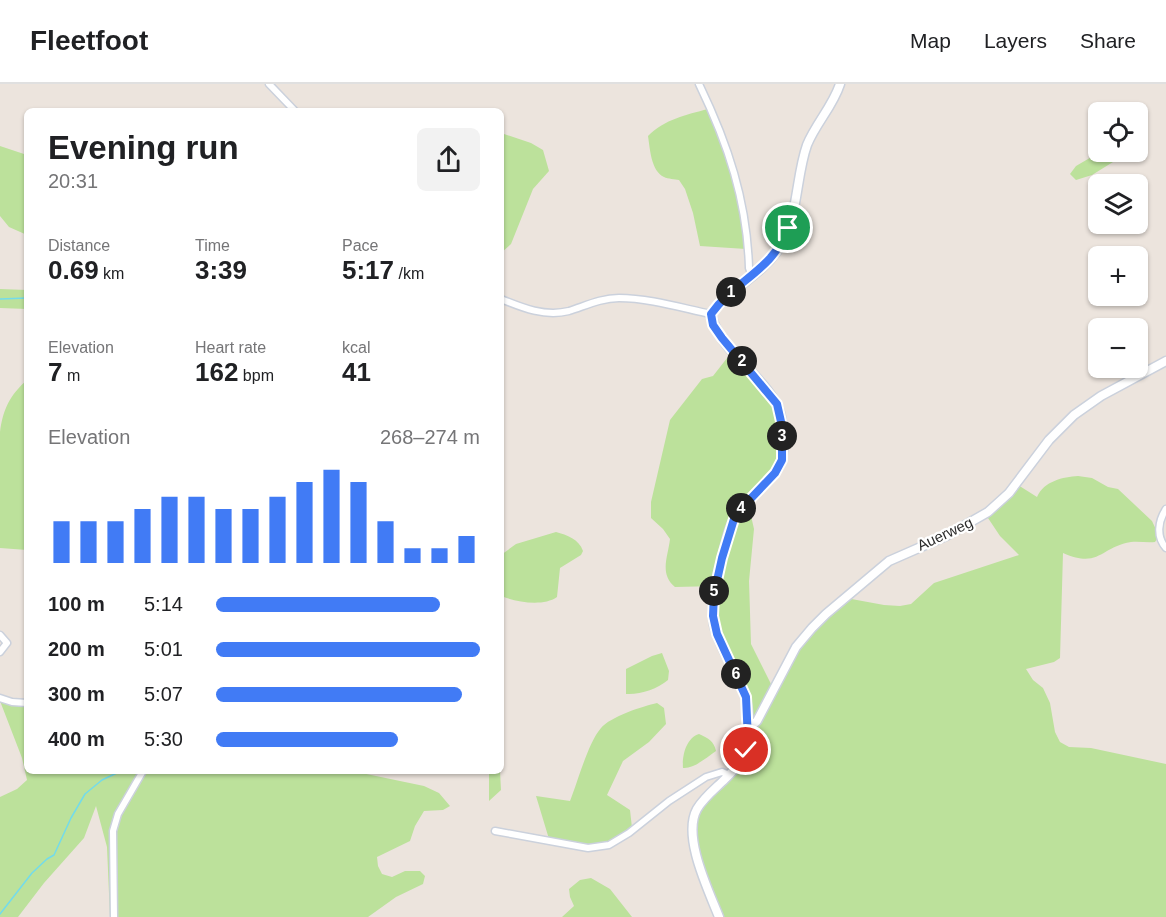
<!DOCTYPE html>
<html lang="en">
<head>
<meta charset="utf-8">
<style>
	:root { --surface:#fff; --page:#f2f2f2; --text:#202124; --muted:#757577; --line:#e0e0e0; --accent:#417bf5 }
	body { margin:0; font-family:Helvetica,sans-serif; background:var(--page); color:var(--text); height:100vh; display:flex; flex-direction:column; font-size:22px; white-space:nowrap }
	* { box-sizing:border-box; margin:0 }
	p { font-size:20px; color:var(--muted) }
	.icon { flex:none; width:33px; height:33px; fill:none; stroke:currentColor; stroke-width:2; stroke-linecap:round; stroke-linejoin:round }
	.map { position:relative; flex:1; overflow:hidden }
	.details { position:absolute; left:24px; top:24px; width:480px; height:666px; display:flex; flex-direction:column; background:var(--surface); border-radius:9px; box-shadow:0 2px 4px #0004 }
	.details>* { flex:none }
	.controls { position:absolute; left:1088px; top:18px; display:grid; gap:12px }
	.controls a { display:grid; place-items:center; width:60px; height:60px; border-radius:9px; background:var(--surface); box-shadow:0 2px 4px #0004; font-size:30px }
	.pin { position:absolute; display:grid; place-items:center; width:51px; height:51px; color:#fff; margin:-26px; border:3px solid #fff; border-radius:50%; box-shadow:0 2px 6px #0007 }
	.km { position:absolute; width:30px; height:30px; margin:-15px; border-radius:50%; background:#222; color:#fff; font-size:16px; line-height:30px; text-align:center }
	.round { display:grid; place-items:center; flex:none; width:63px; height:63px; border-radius:9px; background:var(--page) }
	.summary { display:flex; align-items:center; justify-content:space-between; height:102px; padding:0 24px }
	h1 { font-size:33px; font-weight:700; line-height:45px }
	.figures { display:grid; grid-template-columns:repeat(3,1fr); gap:9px; height:102px; padding:6px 24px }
	.figures div { display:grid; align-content:center }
	.figures b { font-size:26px; font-weight:700 }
	.figures small { font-size:16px; font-weight:400 }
	.figures p { font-size:16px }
	.chart { height:168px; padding:12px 24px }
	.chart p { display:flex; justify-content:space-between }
	.chart svg { width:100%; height:108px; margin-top:6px; stroke:var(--accent); stroke-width:6 }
	ul { padding:0 24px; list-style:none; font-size:20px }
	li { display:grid; grid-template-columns:96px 72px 1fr; align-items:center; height:45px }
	li i { height:15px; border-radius:8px; background:var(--accent) }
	header { display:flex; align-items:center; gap:36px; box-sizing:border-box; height:84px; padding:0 30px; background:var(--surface); border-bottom:2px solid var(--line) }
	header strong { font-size:28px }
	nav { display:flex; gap:33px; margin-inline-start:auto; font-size:21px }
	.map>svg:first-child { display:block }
	.green { fill:#bce19b }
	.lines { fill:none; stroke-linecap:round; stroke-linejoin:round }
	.stream { stroke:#73dbeb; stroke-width:1.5 }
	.street-casing { stroke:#cbd1dc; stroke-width:9 }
	.secondary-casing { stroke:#cbd1dc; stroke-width:11 }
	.street { stroke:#fff; stroke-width:6 }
	.secondary { stroke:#fff; stroke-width:8 }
	.route-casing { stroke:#fff; stroke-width:12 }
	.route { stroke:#417bf5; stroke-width:8 }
	.labels { text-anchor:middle; stroke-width:4.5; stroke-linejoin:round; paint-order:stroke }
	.street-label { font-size:15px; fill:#2b2b2b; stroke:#fff }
</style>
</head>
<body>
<header>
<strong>Fleetfoot</strong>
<nav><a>Map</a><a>Layers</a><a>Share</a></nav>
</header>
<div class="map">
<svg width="1166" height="833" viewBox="0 0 1166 833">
	<rect width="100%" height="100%" fill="#ece4dd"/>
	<!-- green -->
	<path class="green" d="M 708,25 L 719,48 L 740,113 L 746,165 L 700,162 L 693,129 L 685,105 L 679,96 C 675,95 668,95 664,93 C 651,87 650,65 648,52 C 665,35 686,31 708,25 Z
		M 501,49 L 531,59 L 543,66 L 549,87 L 533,105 L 511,160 L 501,169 Z
		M 0,62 L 27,71 L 27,151 L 9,143 L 0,132 Z
		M 1100,68 L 1111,68 L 1114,73 L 1113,78 L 1092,91 L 1076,96 L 1070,90 L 1076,82 Z
		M 0,205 L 27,206 L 27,225 L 0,224 Z
		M 731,269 L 767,313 L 775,323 L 779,333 L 780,373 L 767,394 L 747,414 L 754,445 L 749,497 L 751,560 L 772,602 L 754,635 L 751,635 L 715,536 L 717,502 L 675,503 C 659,490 668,473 670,455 L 663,445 L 651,434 L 651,418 L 670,336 L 702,295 L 713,292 Z
		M 27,296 L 27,466 L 0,464 L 0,348 C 3,325 10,311 27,296 Z
		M 1078,392 L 1092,394 L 1108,403 L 1118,405 L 1152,437 L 1159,452 L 1155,458 C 1147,459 1139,457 1131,458 C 1100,463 1100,485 1063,469 L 1060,574 L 1054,578 L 1026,585 L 1033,596 L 1043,604 L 1050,619 L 1055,648 L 1060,658 L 1069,663 L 1091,664 L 1166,680 L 1166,833 L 721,833 L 697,763 L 696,732 L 702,721 L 747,670 L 753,653 L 800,560 L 846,514 L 884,521 L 900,522 L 911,520 L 934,499 L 1019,471 L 1000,452 L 986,431 L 1018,401 L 1037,413 C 1044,397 1063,393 1078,392 Z
		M 556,448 C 567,451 579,455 583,467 L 581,471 L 560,484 L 557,513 C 543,523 516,518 501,512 L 501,471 L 516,460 Z
		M 662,569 L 669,587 L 668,596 C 657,605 640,611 626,610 L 626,585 L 652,572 Z
		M 0,617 L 12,620 L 27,620 L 27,687 L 352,687 L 424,702 L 439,709 L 450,722 L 443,726 L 424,727 L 415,742 L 410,757 L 377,773 L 378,782 L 382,790 L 392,793 L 405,787 L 420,787 L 425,792 L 423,800 L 396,813 L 368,833 L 110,833 L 107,763 L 96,722 L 84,754 L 44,799 L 18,833 L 0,833 L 0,713 L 17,705 L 27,696 L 22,674 Z
		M 657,619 L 664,624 L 666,640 L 649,658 L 623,677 L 607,711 L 630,726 L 632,744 L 606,760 L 585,762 L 549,755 L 536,712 L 570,717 C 578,697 588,659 601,644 C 610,633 643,622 657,619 Z
		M 699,650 C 708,654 714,657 716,667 C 707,673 694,685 683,684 C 682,672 686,654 699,650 Z
		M 489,687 L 500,687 L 501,706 L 489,717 Z
		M 591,794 L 610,805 L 632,833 L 562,833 L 574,822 L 570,813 L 569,805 L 580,796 Z"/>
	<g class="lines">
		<!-- stream -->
		<path class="stream" d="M 0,215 L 27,214
			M 0,830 L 32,789 L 47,775 L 54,771 L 71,734 L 85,710 L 102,696 L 121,687"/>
		<defs>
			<path id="street" d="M 269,0 L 295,27
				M 699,0 C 728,60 747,117 749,184 L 752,192
				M 501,215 C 523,224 545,233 569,227 C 585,222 601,214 619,214 C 649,214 682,224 711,230
				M 1166,425 C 1158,437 1156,453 1166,464
				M 0,551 L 7,559 L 0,568
				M 0,614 L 12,618 L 27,619
				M 495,747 L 588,764 L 609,761 L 629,749 L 669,717 L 706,693 L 722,688 L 729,691
				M 114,833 L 113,747 L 118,730 L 143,687"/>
			<path id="secondary" d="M 748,645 L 757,637 L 796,563 L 812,544 L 826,530 L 889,477 L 946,452 L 988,428 L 1009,409 L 1049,356 L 1074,331 L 1101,312 L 1166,277
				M 719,833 C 708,805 682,752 697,725 C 704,713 716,704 725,695 C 736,684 747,673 748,657 C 749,644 749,625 745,612 C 737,587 720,566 714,541 C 710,519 716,496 722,474 C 726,458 729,440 739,427 C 753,408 783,392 783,366 C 782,352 784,334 777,321 C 760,288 720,268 711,230 C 729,205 759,193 777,167 C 799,136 795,95 807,61 C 816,39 833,22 840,0"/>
		</defs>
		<!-- street casing -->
		<use href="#street" class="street-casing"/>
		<!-- secondary casing -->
		<use href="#secondary" class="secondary-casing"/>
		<!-- street -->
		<use href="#street" class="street"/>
		<!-- secondary -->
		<use href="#secondary" class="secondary"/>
	</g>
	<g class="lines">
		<defs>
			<path id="route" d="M 746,666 L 748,656 L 746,613 L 717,550 L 713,532 L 714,510 L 722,474 L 734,435 L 739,427 L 775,389 L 782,376 L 782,342 L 777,320 L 722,254 L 713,241 L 711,230 C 736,195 772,188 788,144"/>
		</defs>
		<!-- route casing -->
		<use href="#route" class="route-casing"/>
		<!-- route -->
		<use href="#route" class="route"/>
	</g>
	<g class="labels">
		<!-- street labels -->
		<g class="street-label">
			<text transform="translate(945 450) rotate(-25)" y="5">Auerweg</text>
		</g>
	</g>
</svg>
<div class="controls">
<a><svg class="icon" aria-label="locate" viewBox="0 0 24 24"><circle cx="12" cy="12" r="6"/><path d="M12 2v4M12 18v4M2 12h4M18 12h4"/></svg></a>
<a><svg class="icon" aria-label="layers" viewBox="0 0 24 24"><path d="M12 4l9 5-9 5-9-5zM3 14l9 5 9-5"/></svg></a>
<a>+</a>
<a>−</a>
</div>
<div class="pin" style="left:788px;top:144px;background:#1e9e55"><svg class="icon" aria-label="arrive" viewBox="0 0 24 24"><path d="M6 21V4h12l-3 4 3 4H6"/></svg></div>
<div class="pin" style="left:746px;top:666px;background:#d93025"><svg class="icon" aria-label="check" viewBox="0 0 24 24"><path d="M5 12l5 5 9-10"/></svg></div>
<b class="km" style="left:731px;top:208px">1</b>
<b class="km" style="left:742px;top:277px">2</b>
<b class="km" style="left:782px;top:352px">3</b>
<b class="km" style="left:741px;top:424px">4</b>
<b class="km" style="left:714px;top:507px">5</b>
<b class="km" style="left:736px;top:590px">6</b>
<section class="details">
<div class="summary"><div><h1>Evening run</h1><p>20:31</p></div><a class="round"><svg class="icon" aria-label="share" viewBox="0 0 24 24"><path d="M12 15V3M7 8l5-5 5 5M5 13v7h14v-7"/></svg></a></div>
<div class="figures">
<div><p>Distance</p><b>0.69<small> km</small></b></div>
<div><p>Time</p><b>3:39</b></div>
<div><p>Pace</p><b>5:17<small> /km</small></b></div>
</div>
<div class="figures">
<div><p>Elevation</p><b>7<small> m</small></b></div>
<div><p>Heart rate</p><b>162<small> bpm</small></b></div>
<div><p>kcal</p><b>41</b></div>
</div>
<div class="chart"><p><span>Elevation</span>268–274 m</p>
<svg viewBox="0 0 160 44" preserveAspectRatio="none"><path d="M5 44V27M15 44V27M25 44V27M35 44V22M45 44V17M55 44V17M65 44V22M75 44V22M85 44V17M95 44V11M105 44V6M115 44V11M125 44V27M135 44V38M145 44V38M155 44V33"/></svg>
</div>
<ul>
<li><b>100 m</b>5:14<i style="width:85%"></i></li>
<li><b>200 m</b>5:01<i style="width:100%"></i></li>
<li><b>300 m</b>5:07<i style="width:93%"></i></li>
<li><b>400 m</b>5:30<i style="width:69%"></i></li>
</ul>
</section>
</div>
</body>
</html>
